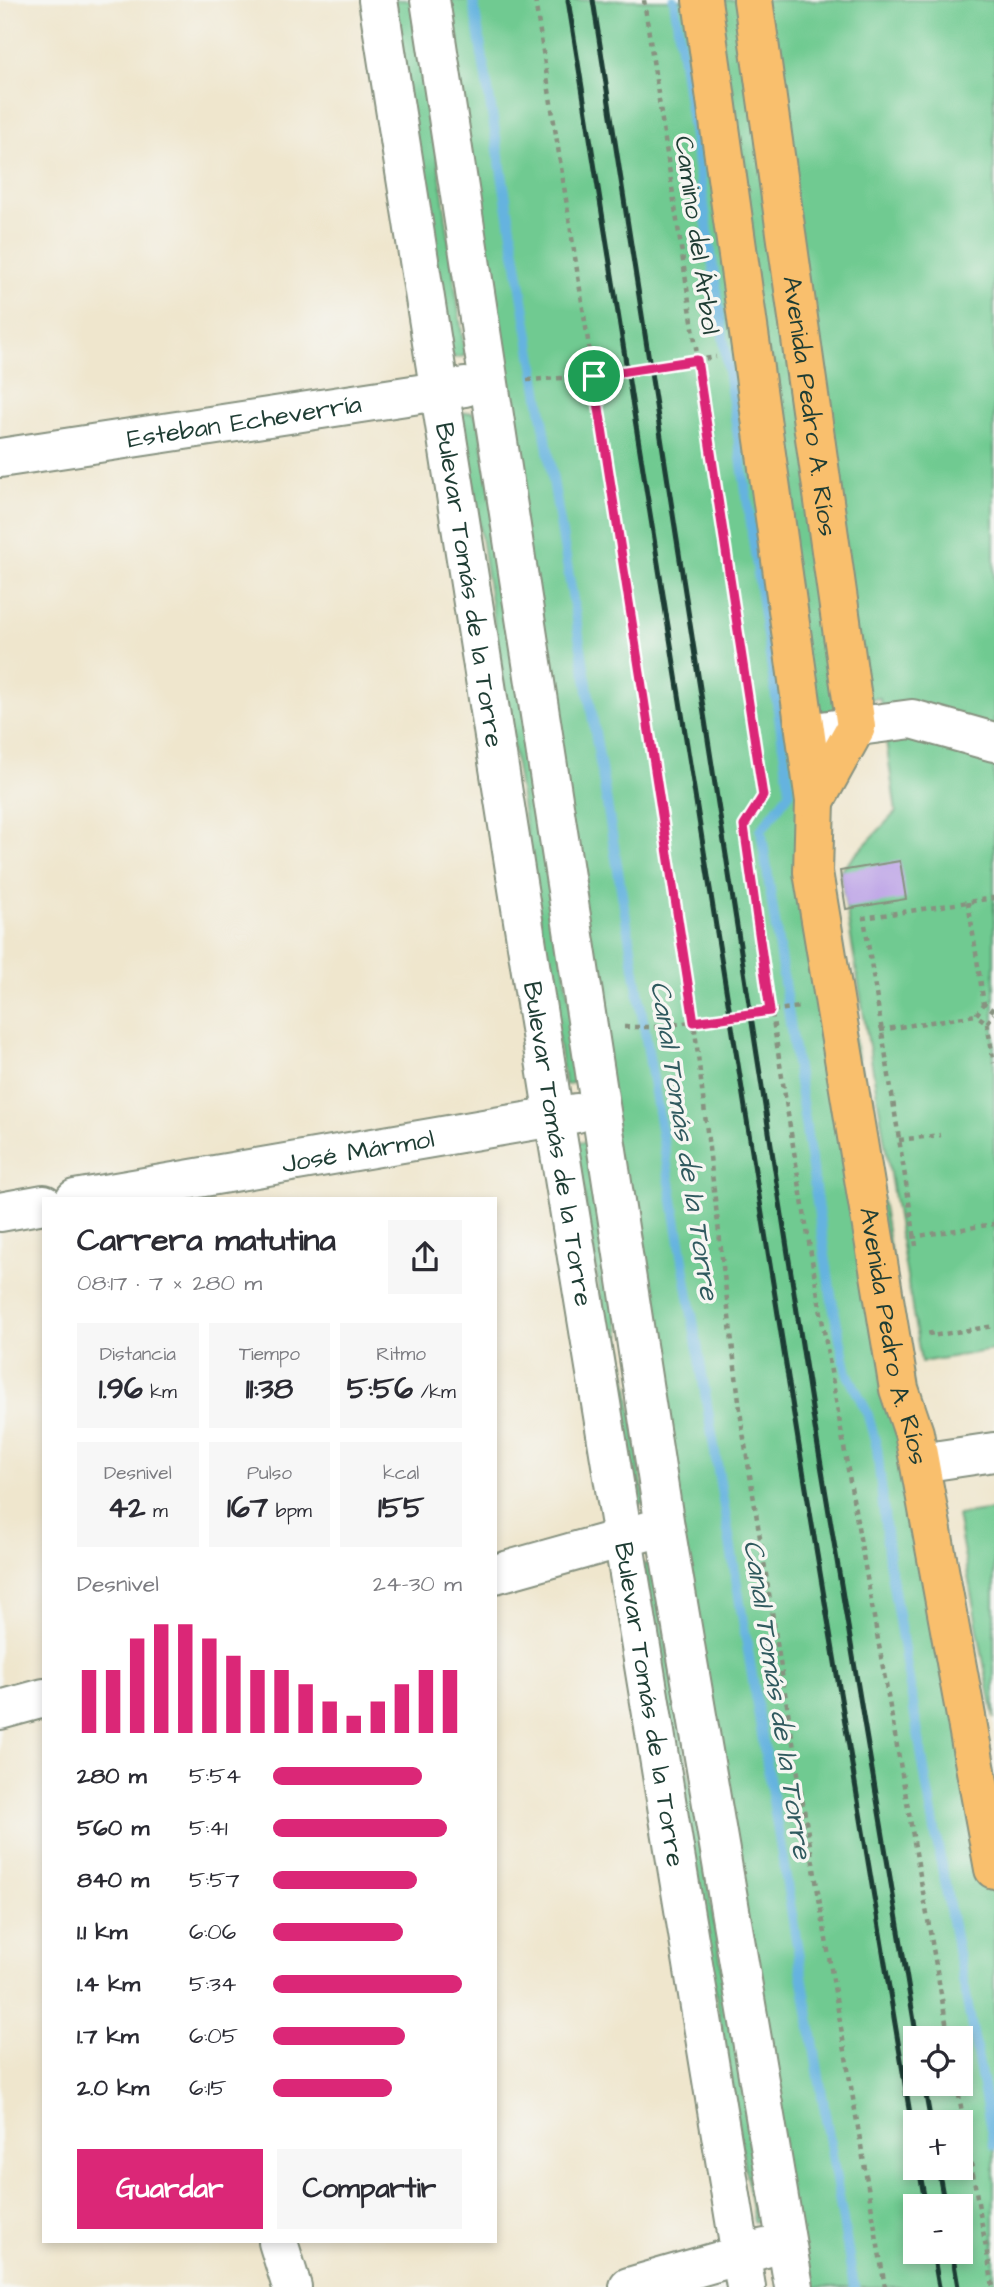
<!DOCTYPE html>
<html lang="es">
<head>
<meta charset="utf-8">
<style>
	:root { --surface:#fff; --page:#f7f7f7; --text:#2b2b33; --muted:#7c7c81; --accent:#db2777 }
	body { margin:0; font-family:"Architects Daughter",sans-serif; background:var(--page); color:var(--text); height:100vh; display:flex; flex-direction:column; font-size:26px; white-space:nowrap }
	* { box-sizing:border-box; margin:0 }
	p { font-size:23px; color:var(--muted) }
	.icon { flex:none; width:38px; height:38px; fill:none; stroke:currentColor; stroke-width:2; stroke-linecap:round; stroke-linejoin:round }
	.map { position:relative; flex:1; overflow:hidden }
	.sheet { position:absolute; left:42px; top:1197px; width:455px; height:1046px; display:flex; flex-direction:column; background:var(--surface); border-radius:0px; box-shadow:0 4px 10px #0003 }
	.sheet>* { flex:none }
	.controls { position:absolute; left:903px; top:2026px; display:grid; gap:14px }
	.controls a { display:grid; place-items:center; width:70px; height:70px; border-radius:0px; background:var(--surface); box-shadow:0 4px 10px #0003; font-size:35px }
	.pin { position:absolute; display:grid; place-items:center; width:60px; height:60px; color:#fff; margin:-30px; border:4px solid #fff; border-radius:50%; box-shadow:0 2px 7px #0007 }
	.round { display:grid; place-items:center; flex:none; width:74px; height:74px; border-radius:0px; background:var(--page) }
	.headline { display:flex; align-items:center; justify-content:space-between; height:119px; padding:0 35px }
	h1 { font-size:32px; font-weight:700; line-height:52px }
	.figures { display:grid; grid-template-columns:repeat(3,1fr); gap:10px; height:119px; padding:7px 35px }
	.figures div { display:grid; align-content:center; border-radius:0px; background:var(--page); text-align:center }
	.figures b { font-size:30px; font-weight:700 }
	.figures small { font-size:19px; font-weight:400 }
	.figures p { font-size:19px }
	.chart { height:196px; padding:14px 35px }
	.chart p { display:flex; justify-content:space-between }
	.chart svg { width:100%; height:126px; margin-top:7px; stroke:var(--accent); stroke-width:6 }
	.button { display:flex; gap:14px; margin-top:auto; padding:14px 35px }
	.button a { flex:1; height:80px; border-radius:0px; background:var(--accent); color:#fff; font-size:28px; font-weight:700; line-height:80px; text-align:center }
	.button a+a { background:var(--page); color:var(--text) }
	ul { padding:0 35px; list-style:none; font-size:23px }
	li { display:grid; grid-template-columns:112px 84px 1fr; align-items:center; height:52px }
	li i { height:18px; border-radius:9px; background:var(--accent) }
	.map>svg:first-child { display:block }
	.green { fill:#70ca91; stroke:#488462; stroke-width:2; fill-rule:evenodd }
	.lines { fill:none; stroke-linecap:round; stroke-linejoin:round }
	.stream { stroke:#65b3df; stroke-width:10 }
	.building { fill:#bba1e6 }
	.minor-casing { stroke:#879280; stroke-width:42 }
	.major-casing { stroke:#879280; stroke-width:42 }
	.path { stroke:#879280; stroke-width:4.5; stroke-dasharray:5 5; stroke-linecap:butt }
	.minor { stroke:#fff; stroke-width:38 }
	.major { stroke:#f9bf6d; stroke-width:38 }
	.rail { stroke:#1f3d34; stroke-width:5 }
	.route-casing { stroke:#fff; stroke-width:14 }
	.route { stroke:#db2777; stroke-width:9 }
	.labels { text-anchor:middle; stroke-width:7; stroke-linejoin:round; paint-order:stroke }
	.street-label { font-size:26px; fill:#1f3d34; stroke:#f6f6f2 }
	.water-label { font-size:28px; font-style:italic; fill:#305a5f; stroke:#f6f6f2 }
</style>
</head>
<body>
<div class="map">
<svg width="994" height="2287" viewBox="0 0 994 2287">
	<rect width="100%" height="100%" fill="#f6f6f2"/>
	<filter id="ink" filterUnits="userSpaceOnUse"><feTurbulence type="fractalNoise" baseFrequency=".0143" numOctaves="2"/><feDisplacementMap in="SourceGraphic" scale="14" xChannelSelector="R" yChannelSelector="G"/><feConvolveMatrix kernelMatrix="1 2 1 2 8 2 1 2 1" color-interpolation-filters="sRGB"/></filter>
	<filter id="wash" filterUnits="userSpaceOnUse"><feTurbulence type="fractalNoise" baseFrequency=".00686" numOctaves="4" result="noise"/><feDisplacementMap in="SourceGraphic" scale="28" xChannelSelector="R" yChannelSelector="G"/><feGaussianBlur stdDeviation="1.57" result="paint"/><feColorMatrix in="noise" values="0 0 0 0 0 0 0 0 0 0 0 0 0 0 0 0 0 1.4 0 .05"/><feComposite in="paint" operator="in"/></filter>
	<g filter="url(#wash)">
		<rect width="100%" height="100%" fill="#efe6cd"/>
		<!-- green -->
		<path class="green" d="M 393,0 L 416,0 L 465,356 L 454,358 L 447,349 Z
			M 430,0 L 994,0 L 994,1350 L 921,1362 L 840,871 L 896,812 L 880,698 L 852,702 L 815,801 L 994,1869 L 994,2287 L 794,2287 ZM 915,2039 L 961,2039 L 961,2084 L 915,2084 ZM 915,2123 L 961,2123 L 961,2168 L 915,2168 ZM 915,2207 L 961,2207 L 961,2252 L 915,2252 Z
			M 472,412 L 479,420 L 580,1071 L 576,1082 L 565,1085 L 462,413 Z
			M 586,1142 L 593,1149 L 645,1503 L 634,1505 L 576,1143 Z
			M 994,1510 L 994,1719 L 957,1515 Z
			M 643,1564 L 653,1564 L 765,2219 L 754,2222 Z"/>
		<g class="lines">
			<!-- stream -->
			<path class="stream" d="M 473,0 L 854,2287
				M 674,0 L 790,792 L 761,830 L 831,1295 L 847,1373 L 867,1412 L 877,1448 L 889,1561 L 928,1793 L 994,2145"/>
		</g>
		<g id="blocks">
			<!-- building -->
			<path class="building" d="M 900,861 L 906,899 L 846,909 L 840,871 Z"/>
		</g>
	</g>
	<g filter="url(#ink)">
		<use href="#blocks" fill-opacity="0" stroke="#879280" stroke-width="2"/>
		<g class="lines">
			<defs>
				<g id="minor">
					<path id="s1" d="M 378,0 L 554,1117 L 746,2287"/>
					<path d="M 430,0 L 665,1527 L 794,2287"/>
					<path id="s2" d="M 0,458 L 465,387"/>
					<path d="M 806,733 L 912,719 L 994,742"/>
					<path id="s3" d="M 75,1199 L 577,1113"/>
					<path d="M 0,1212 L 44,1204"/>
					<path d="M 920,1463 L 994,1452"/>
					<path d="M 495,1574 L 648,1531"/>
					<path d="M 0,1710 L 44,1698"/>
					<path d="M 278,2242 L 292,2287"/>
					<path d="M 629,2287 L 765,2248"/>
				</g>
				<g id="major">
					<path id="s4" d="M 702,0 L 815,801 L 813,872 L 899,1389 L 914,1433 L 994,1869"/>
					<path id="s5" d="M 753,0 L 856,727 L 815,801"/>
				</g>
			</defs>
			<!-- minor casing -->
			<use href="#minor" class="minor-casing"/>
			<!-- major casing -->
			<use href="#major" class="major-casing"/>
			<!-- path -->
			<path class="path" d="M 535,0 L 694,1022 L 742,1426 L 800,1786 L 885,2287
				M 644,0 L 763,796 L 744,826 C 802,1232 878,1635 949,2039
				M 527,380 L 594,376 L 716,357
				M 968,902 L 984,1004
				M 994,1011 L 984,1004 L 976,1015 L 987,1023 L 994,1014
				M 987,1023 L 994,1063
				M 624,1027 L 655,1027 L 799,1007
				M 880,1030 L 976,1015
				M 899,1140 L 940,1135
				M 912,1237 L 994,1224
				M 916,1246 L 864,918 L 994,898
				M 930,1331 L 931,1336 L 994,1326
				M 957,2084 L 993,2287"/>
			<!-- minor -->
			<use href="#minor" class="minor"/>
			<!-- major -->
			<use href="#major" class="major"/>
			<!-- rail -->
			<path class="rail" d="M 568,0 L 799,1446 L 915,2144
				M 593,0 L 818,1447 L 917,2039
				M 924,2084 L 931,2123
				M 919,2168 L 926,2207
				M 938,2168 L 945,2207
				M 933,2252 L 939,2287
				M 952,2252 L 958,2287"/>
		</g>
	</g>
	<g class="lines" filter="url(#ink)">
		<defs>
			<path id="route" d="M 697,360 L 763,796 L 744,826 L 770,1011 L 694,1022 L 594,376 Z"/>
		</defs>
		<!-- route casing -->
		<use href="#route" class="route-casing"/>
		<!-- route -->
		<use href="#route" class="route"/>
	</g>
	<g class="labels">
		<!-- street labels -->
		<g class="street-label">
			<text transform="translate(698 235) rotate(82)" y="9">Camino del Árbol</text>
			<text dy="9" stroke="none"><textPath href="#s5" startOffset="410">Avenida Pedro A. Ríos</textPath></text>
			<text dy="9" stroke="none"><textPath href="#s2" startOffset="247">Esteban Echeverría</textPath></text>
			<text dy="9" stroke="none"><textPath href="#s1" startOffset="592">Bulevar Tomás de la Torre</textPath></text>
			<text dy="9" stroke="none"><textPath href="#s1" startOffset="1158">Bulevar Tomás de la Torre</textPath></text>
			<text dy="9" stroke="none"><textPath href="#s3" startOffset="287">José Mármol</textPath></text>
			<text dy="9" stroke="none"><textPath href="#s4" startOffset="1351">Avenida Pedro A. Ríos</textPath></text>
			<text dy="9" stroke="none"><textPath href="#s1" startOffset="1726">Bulevar Tomás de la Torre</textPath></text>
		</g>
		<!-- water labels -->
		<g class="water-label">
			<text transform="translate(686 1140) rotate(81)" y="10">Canal Tomás de la Torre</text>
			<text transform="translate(779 1699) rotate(81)" y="10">Canal Tomás de la Torre</text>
		</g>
	</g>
</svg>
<div class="controls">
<a><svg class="icon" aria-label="locate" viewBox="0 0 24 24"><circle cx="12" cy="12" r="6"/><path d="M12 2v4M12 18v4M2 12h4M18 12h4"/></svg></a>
<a>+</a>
<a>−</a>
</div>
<div class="pin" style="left:594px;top:376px;background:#1e9e55"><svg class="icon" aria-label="arrive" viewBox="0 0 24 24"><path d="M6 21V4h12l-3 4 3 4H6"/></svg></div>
<section class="sheet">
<div class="headline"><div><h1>Carrera matutina</h1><p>08:17 · 7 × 280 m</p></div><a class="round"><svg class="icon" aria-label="share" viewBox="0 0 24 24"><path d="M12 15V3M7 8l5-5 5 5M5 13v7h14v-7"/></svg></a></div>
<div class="figures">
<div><p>Distancia</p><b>1.96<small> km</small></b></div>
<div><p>Tiempo</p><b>11:38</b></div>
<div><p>Ritmo</p><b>5:56<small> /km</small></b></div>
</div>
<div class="figures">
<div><p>Desnivel</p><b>42<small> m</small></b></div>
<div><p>Pulso</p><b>167<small> bpm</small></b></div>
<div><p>kcal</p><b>155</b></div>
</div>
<div class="chart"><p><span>Desnivel</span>24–30 m</p>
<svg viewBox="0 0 160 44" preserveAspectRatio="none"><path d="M5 44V22M15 44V22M25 44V11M35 44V6M45 44V6M55 44V11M65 44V17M75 44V22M85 44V22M95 44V27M105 44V33M115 44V38M125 44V33M135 44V27M145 44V22M155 44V22"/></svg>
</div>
<ul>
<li><b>280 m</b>5:54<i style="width:79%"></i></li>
<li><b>560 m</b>5:41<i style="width:92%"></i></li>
<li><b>840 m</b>5:57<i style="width:76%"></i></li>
<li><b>1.1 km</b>6:06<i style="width:69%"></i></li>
<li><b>1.4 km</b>5:34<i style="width:100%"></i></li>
<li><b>1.7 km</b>6:05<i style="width:70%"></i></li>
<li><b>2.0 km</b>6:15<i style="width:63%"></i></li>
</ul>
<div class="button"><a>Guardar</a><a>Compartir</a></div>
</section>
</div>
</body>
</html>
